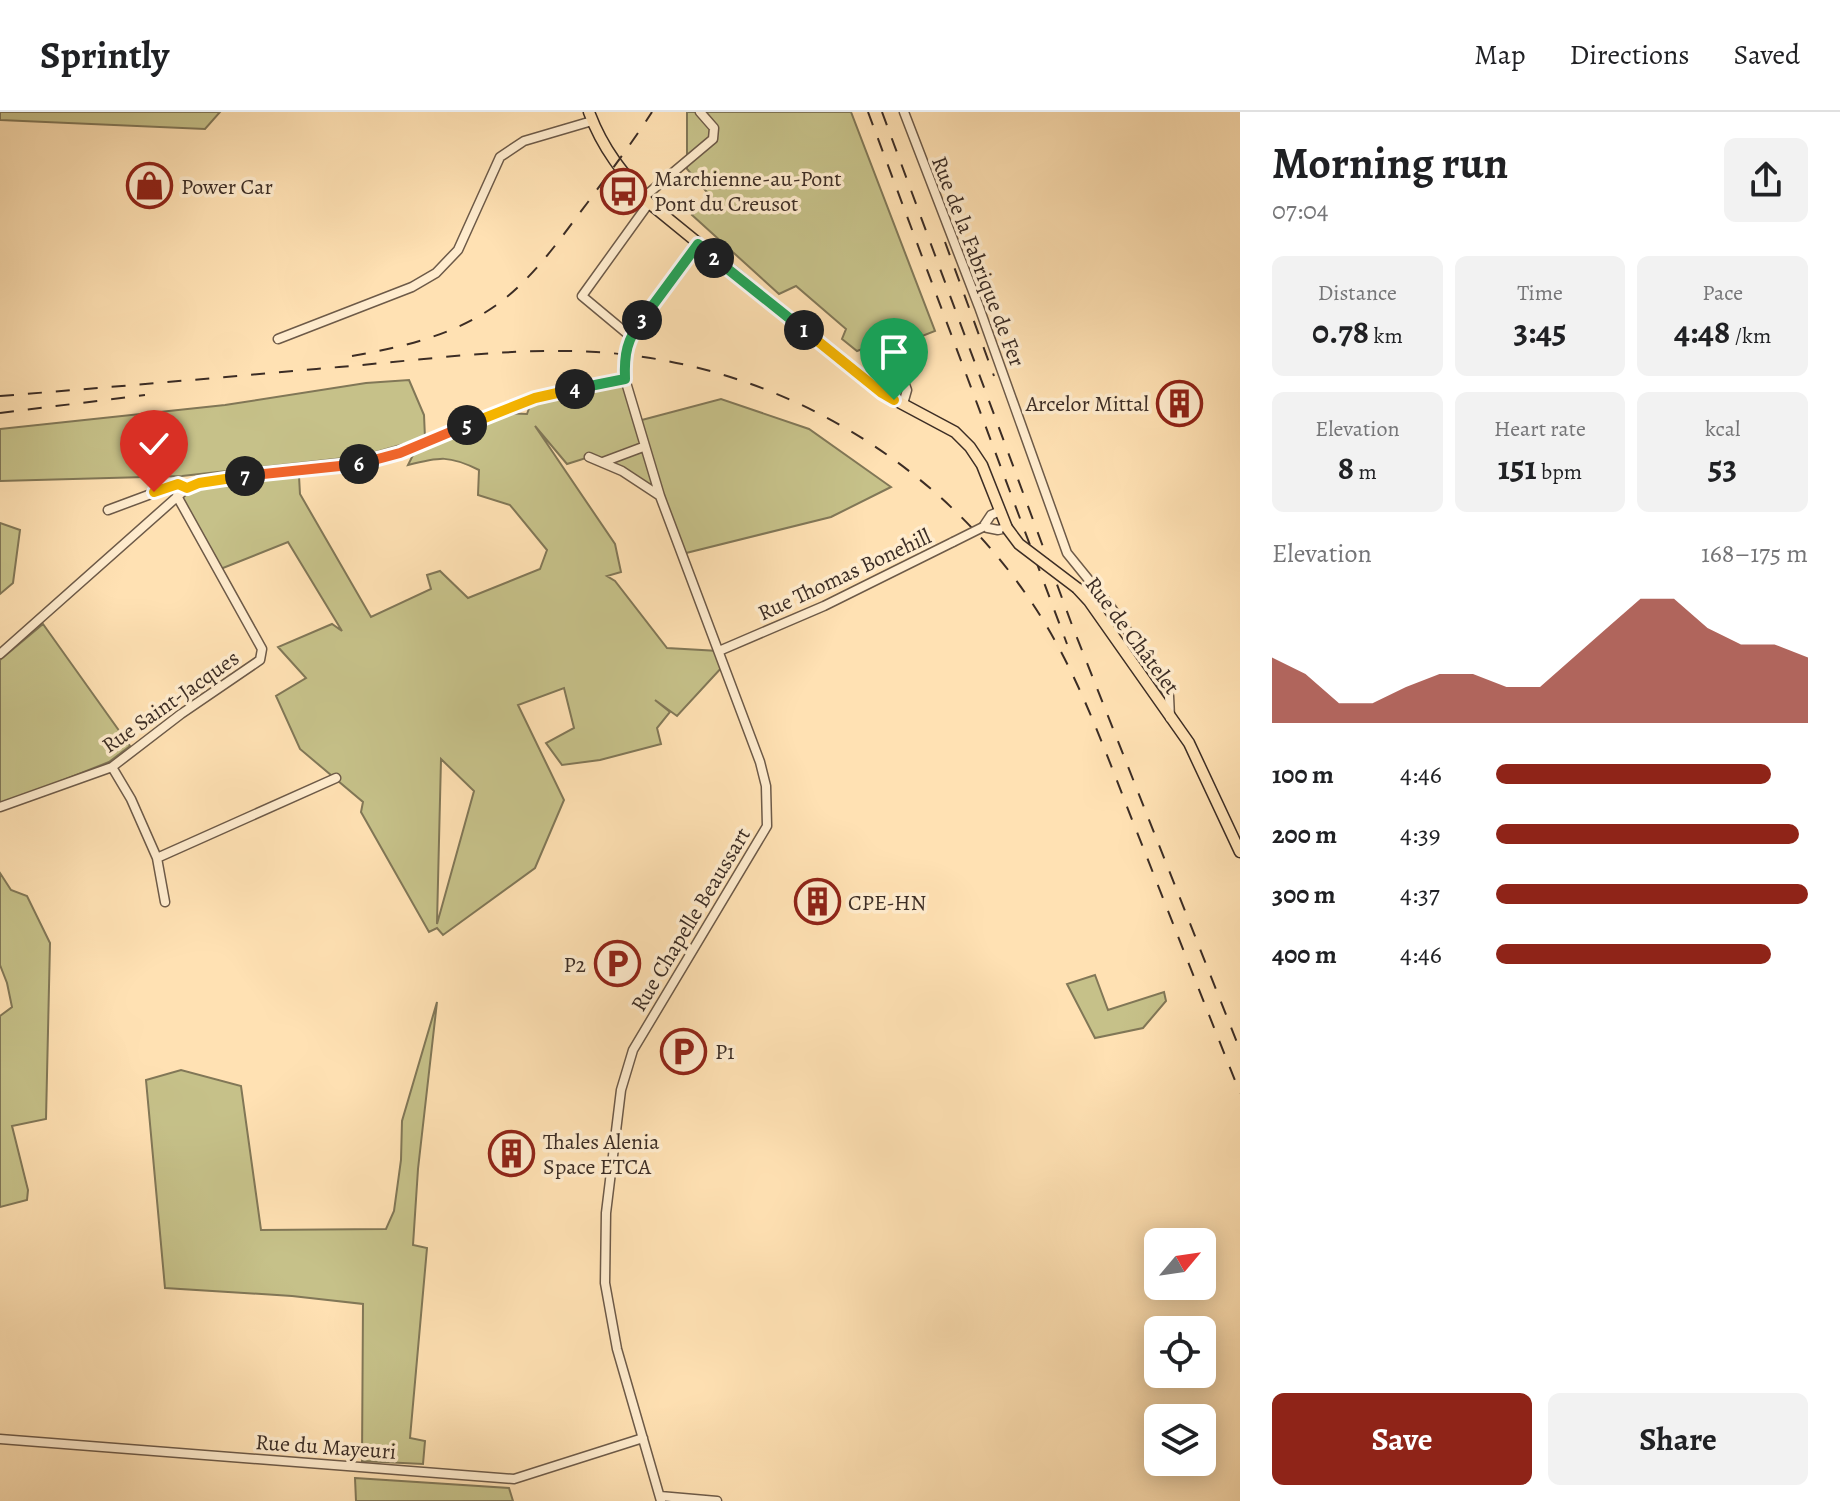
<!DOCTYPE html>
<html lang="en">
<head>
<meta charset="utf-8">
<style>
	:root { --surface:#fff; --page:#f2f2f2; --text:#202124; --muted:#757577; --line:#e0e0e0; --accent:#8f2418 }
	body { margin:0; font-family:Alegreya,serif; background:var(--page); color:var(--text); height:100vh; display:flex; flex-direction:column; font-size:30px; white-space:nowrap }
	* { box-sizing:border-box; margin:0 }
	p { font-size:26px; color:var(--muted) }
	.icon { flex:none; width:44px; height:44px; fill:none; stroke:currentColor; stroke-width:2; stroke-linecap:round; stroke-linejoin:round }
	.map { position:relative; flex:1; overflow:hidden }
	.side { display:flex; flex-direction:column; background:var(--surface); width:600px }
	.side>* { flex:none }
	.needle { width:52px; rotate:61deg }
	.controls { position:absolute; left:1144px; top:1116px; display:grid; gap:16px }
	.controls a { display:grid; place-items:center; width:72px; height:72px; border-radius:12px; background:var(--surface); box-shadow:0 4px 20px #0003; font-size:40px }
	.pin { position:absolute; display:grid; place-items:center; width:68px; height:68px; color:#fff; margin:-82px -34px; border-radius:50% 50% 50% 0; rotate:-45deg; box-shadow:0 0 8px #0007 }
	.pin .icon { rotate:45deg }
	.km { position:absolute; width:40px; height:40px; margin:-20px; border-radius:50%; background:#222; color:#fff; font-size:22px; line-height:40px; text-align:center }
	.round { display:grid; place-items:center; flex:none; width:84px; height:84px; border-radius:12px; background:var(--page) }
	.summary { display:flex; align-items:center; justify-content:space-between; height:136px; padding:0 32px }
	h1 { font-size:44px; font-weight:600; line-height:60px }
	.figures { display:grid; grid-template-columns:repeat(3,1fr); gap:12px; height:136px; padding:8px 32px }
	.figures div { display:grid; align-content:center; border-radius:12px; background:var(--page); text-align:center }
	.figures b { font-size:34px; font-weight:600 }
	.figures small { font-size:22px; font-weight:400 }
	.figures p { font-size:22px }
	.chart { height:224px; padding:16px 32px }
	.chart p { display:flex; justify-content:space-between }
	.chart svg { width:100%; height:144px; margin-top:8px; fill:var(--accent); opacity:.7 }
	.action { display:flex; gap:16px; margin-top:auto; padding:16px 32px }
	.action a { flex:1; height:92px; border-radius:12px; background:var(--accent); color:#fff; font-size:32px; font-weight:600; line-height:92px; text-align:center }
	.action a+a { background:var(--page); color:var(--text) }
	ul { padding:0 32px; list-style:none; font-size:26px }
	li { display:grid; grid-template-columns:128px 96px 1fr; align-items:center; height:60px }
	li i { height:20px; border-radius:10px; background:var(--accent) }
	header { display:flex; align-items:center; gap:48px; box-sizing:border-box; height:112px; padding:0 40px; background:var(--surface); border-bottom:2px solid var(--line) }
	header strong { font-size:38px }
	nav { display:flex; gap:44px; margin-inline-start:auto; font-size:28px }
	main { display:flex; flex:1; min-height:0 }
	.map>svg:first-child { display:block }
	.green { fill:#c6c189; stroke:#817757; stroke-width:2; fill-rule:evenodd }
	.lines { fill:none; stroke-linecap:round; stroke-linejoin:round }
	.minor-casing { stroke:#6d5a48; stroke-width:11 }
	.major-casing { stroke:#3c2d25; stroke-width:13 }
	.minor { stroke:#ffecce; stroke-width:8 }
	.major { stroke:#ffe1b3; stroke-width:10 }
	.rail { stroke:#3c2d25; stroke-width:2; stroke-dasharray:14 14; stroke-linecap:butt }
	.minor-bridge-casing { stroke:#6d5a48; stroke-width:11; stroke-linecap:butt }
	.major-bridge-casing { stroke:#3c2d25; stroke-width:13; stroke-linecap:butt }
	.minor-bridge { stroke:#ffecce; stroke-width:8 }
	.major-bridge { stroke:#ffe1b3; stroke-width:10 }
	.split-1-casing { stroke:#fff; stroke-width:16 }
	.split-2-casing { stroke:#fff; stroke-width:16 }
	.split-3-casing { stroke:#fff; stroke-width:16 }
	.split-4-casing { stroke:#fff; stroke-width:16 }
	.split-5-casing { stroke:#fff; stroke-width:16 }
	.split-6-casing { stroke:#fff; stroke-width:16 }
	.split-7-casing { stroke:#fff; stroke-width:16 }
	.split-8-casing { stroke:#fff; stroke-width:16 }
	.split-1 { stroke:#f5b400; stroke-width:10 }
	.split-2 { stroke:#22a559; stroke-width:10 }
	.split-3 { stroke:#22a559; stroke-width:10 }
	.split-4 { stroke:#22a559; stroke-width:10 }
	.split-5 { stroke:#f5b400; stroke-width:10 }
	.split-6 { stroke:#f0652b; stroke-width:10 }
	.split-7 { stroke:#f0652b; stroke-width:10 }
	.split-8 { stroke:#f5b400; stroke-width:10 }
	.labels { text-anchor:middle; stroke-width:7; stroke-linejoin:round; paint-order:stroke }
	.poi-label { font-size:22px; fill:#3c2d25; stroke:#ffecce; text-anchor:start }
	.street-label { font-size:22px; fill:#3c2d25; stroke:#ffecce }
</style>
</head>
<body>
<header>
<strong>Sprintly</strong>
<nav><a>Map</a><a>Directions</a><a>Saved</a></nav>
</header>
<main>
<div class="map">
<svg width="1240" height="1389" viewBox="0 0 1240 1389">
	<rect width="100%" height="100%" fill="#ffe1b3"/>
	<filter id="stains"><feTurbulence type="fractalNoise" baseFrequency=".0025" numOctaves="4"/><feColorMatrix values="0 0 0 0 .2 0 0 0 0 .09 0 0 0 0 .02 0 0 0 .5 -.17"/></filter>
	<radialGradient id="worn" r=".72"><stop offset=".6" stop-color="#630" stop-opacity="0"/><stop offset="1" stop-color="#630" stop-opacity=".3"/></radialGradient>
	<!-- green -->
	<path class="green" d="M 0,0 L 220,0 L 205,17 L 0,8 Z
		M 687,0 L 851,0 L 935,219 L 892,236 L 873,233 L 857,239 L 842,227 L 846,217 L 796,174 L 779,182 L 692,103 L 712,86 L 687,57 Z
		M 625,267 L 638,309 L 721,287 L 809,317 L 891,375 L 831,405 L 682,442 L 660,381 L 589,345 L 567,352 L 535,314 L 615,432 L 621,460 L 607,464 L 615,469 L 667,536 L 719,539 L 724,553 L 677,604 L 655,588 L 670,600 L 657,616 L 661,632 L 600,648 L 562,653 L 546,631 L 574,616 L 564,576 L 518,593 L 564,688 L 535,756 L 443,823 L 437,816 L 429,820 L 361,700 L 363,690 L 300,637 L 276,584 L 306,566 L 278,535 L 332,512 L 342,519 L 288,430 L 218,458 L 177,384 L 232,365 L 299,364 L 300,382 L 371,505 L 431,477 L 427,463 L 440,459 L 468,486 L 540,457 L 547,438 L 510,393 L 478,383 L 479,358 C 449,343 440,345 408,353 L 414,341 L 505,301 L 527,302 L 532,288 ZM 441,647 L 474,679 L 437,812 L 437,811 Z
		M 409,268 L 424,303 L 425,326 L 362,344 L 182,364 L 0,369 L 0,317 L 225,293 L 366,271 Z
		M 0,411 L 20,418 L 13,471 L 0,482 Z
		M 43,512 L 130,634 L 109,650 L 0,693 L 0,548 Z
		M 0,761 L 11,778 L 27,784 L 50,831 L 46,1007 L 12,1014 L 28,1078 L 27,1088 L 0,1095 L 0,904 L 12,895 L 7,871 L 0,853 Z
		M 1095,863 L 1108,898 L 1164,880 L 1166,889 L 1143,916 L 1095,926 L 1067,872 Z
		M 437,890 L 418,1057 L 413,1133 L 427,1136 L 410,1326 L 425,1329 L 423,1352 L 362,1349 L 363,1192 L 292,1184 L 165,1176 L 146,968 L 181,958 L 241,974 L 261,1118 L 386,1117 L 394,1099 L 401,1048 L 402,1009 Z
		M 355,1366 L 509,1376 L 513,1389 L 356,1389 Z"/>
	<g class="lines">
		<defs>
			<path id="minor" d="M 904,0 L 979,195 L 1067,441 L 1110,494 L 1143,541 L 1169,584 L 1170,606
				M 644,85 L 713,27 L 714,16 L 700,0
				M 630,224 L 582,184 L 649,91
				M 278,227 L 412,175 L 436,161 L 458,138 L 500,45 L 524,29 L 592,9
				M 894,242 L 907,278 L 903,292
				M 589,345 L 622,359 L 660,384
				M 603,350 L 643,335
				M 108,398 L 178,372 L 187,376
				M 1000,399 L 991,403 L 983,415 L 998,418 L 1007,416
				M 719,539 L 824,494 L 953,430
				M 0,542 L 187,376 L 227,365 L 342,355 L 375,349 L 535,286 L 625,267
				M 112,655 L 131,687 L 157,746 L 165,790
				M 0,695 L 112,655 L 181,602 L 260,548 L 262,537 L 177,384
				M 157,746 L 336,666
				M 0,1327 L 514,1367 L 643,1326
				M 660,1384 L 717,1389
				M 661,1389 L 617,1237 L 605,1171 L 606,1101 L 621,978 L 633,938 L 767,714 L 766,674 L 760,650 L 660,384 L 625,267 L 624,244 L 630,224 L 698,132"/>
			<path id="major" d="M 589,0 C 603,38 623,61 649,91 L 882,281 L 955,320 L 970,335 L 982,353 L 1007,416
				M 1077,476 L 1089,489 L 1189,631 L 1240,740"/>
		</defs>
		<!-- minor casing -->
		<use href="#minor" class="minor-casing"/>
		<!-- major casing -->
		<use href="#major" class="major-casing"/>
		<!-- minor -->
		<use href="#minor" class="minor"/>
		<!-- major -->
		<use href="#major" class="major"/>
		<!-- rail -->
		<path class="rail" d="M 868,0 L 1067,532
			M 882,0 L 1072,513 L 1240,938
			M 945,130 L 994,264
			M 352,244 C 402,235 452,224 495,194 C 533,167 560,127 588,90 C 610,60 632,31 652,0
			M 0,284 C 113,275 226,265 339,255 C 424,248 511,235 596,240 C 780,251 951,355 1046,513 C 1083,575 1107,644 1133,710 C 1169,801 1204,891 1240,981
			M 0,301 L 145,283"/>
		<defs>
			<path id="minor-bridge" d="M 953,430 L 983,415"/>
			<path id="major-bridge" d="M 1007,416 L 1019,432 L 1077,476"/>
		</defs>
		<!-- minor-bridge casing -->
		<use href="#minor-bridge" class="minor-bridge-casing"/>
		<!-- major-bridge casing -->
		<use href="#major-bridge" class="major-bridge-casing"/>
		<!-- minor-bridge -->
		<use href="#minor-bridge" class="minor-bridge"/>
		<!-- major-bridge -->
		<use href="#major-bridge" class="major-bridge"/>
	</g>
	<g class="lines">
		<defs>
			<path id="split-1" d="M 804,218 L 882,281 L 894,288"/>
			<path id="split-2" d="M 714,146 L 804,218"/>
			<path id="split-3" d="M 642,208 L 698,132 L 714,146"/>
			<path id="split-4" d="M 575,277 L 625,267 C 624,242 627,227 642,208"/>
			<path id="split-5" d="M 467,313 L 535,286 L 575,277"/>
			<path id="split-6" d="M 359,352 L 400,341 L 467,313"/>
			<path id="split-7" d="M 245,364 L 359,352"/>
			<path id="split-8" d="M 154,380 L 178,372 L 187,376 L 199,371 L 245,364"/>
		</defs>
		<!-- split-1 casing -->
		<use href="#split-1" class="split-1-casing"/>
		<!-- split-2 casing -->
		<use href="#split-2" class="split-2-casing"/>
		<!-- split-3 casing -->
		<use href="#split-3" class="split-3-casing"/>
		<!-- split-4 casing -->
		<use href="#split-4" class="split-4-casing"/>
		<!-- split-5 casing -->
		<use href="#split-5" class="split-5-casing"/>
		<!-- split-6 casing -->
		<use href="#split-6" class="split-6-casing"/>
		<!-- split-7 casing -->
		<use href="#split-7" class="split-7-casing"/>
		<!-- split-8 casing -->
		<use href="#split-8" class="split-8-casing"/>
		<!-- split-1 -->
		<use href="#split-1" class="split-1"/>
		<!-- split-2 -->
		<use href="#split-2" class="split-2"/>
		<!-- split-3 -->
		<use href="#split-3" class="split-3"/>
		<!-- split-4 -->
		<use href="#split-4" class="split-4"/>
		<!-- split-5 -->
		<use href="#split-5" class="split-5"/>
		<!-- split-6 -->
		<use href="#split-6" class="split-6"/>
		<!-- split-7 -->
		<use href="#split-7" class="split-7"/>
		<!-- split-8 -->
		<use href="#split-8" class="split-8"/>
	</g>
	<!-- icons -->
	<defs>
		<symbol id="shop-ring" viewBox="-11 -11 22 22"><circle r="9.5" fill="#ffecce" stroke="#8f2418" stroke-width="1.5"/><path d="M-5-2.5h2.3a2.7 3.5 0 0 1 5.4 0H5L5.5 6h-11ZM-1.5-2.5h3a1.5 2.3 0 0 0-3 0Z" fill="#8f2418"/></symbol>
		<symbol id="bus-ring" viewBox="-11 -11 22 22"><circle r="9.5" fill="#ffecce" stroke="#8f2418" stroke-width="1.5"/><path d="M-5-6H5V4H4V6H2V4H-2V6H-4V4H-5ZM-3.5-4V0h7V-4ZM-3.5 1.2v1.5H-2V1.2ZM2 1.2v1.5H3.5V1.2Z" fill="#8f2418"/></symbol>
		<symbol id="building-ring" viewBox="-11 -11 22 22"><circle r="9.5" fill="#ffecce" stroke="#8f2418" stroke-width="1.5"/><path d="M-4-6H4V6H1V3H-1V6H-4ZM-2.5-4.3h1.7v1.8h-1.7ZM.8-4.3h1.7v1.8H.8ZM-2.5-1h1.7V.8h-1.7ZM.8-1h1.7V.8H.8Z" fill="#8f2418"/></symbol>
		<symbol id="parking-ring" viewBox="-11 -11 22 22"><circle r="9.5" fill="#ffecce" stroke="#8f2418" stroke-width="1.5"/><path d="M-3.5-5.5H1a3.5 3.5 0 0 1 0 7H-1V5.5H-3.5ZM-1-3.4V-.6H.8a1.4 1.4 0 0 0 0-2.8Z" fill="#8f2418"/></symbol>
	</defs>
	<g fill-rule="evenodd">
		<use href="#shop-ring" x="124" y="48" width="51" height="51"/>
		<use href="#bus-ring" x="598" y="54" width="51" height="51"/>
		<use href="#building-ring" x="1154" y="266" width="51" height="51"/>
		<use href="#building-ring" x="792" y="764" width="51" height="51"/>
		<use href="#parking-ring" x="592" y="826" width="51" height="51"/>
		<use href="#parking-ring" x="658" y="914" width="51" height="51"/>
		<use href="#building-ring" x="486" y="1016" width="51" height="51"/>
	</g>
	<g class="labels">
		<!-- poi labels -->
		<g class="poi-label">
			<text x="654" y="74">Marchienne-au-Pont<tspan x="654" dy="25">Pont du Creusot</tspan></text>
			<text x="181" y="82">Power Car</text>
			<text x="1149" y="299" text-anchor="end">Arcelor Mittal</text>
			<text x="848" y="798">CPE-HN</text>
			<text x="586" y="860" text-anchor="end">P2</text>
			<text x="715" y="947">P1</text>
			<text x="543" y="1037">Thales Alenia<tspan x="543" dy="25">Space ETCA</tspan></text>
		</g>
		<!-- street labels -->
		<g class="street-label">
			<text transform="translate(979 149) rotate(69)" y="8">Rue de la Fabrique de Fer</text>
			<text transform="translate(844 462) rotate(-25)" y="8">Rue Thomas Bonehill</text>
			<text transform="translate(1133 523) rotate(53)" y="8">Rue de Châtelet</text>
			<text transform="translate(170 589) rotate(-35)" y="8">Rue Saint-Jacques</text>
			<text transform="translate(690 807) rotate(-59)" y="8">Rue Chapelle Beaussart</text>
			<text transform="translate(326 1334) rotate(4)" y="8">Rue du Mayeuri</text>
		</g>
	</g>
	<rect width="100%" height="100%" filter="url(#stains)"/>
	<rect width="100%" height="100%" fill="url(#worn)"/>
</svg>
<div class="controls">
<a><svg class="needle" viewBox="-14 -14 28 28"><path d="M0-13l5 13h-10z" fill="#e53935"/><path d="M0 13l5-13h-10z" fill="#757577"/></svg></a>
<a><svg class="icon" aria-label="locate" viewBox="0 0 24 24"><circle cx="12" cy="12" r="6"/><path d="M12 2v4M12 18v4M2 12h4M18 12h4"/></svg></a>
<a><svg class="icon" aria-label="layers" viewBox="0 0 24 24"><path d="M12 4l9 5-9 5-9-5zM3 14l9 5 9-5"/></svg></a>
</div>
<div class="pin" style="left:894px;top:288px;background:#1e9e55"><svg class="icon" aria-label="arrive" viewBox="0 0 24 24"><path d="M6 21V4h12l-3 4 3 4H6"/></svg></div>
<div class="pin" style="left:154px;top:380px;background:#d93025"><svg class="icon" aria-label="check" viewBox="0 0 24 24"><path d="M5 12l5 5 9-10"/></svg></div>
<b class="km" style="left:804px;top:218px">1</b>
<b class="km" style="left:714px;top:146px">2</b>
<b class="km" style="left:642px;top:208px">3</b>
<b class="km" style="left:575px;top:277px">4</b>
<b class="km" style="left:467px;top:313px">5</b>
<b class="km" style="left:359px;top:352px">6</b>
<b class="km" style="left:245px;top:364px">7</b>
</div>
<section class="side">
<div class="summary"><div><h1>Morning run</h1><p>07:04</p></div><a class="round"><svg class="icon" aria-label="share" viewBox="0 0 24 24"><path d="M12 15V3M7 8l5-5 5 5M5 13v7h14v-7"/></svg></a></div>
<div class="figures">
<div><p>Distance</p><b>0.78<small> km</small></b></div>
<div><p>Time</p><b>3:45</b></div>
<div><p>Pace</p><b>4:48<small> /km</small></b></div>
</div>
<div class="figures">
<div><p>Elevation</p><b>8<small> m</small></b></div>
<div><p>Heart rate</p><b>151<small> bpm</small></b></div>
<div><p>kcal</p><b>53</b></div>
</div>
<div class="chart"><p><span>Elevation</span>168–175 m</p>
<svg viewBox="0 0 160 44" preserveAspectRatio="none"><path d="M0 44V24L10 29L20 38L30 38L40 33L50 29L60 29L70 33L80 33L90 24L100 15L110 6L120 6L130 15L140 20L150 20L160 24V44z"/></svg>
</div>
<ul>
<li><b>100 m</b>4:46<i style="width:88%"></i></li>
<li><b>200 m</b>4:39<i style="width:97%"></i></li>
<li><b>300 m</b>4:37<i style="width:100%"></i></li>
<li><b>400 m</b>4:46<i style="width:88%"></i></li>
</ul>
<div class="action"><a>Save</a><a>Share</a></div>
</section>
</main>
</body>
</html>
